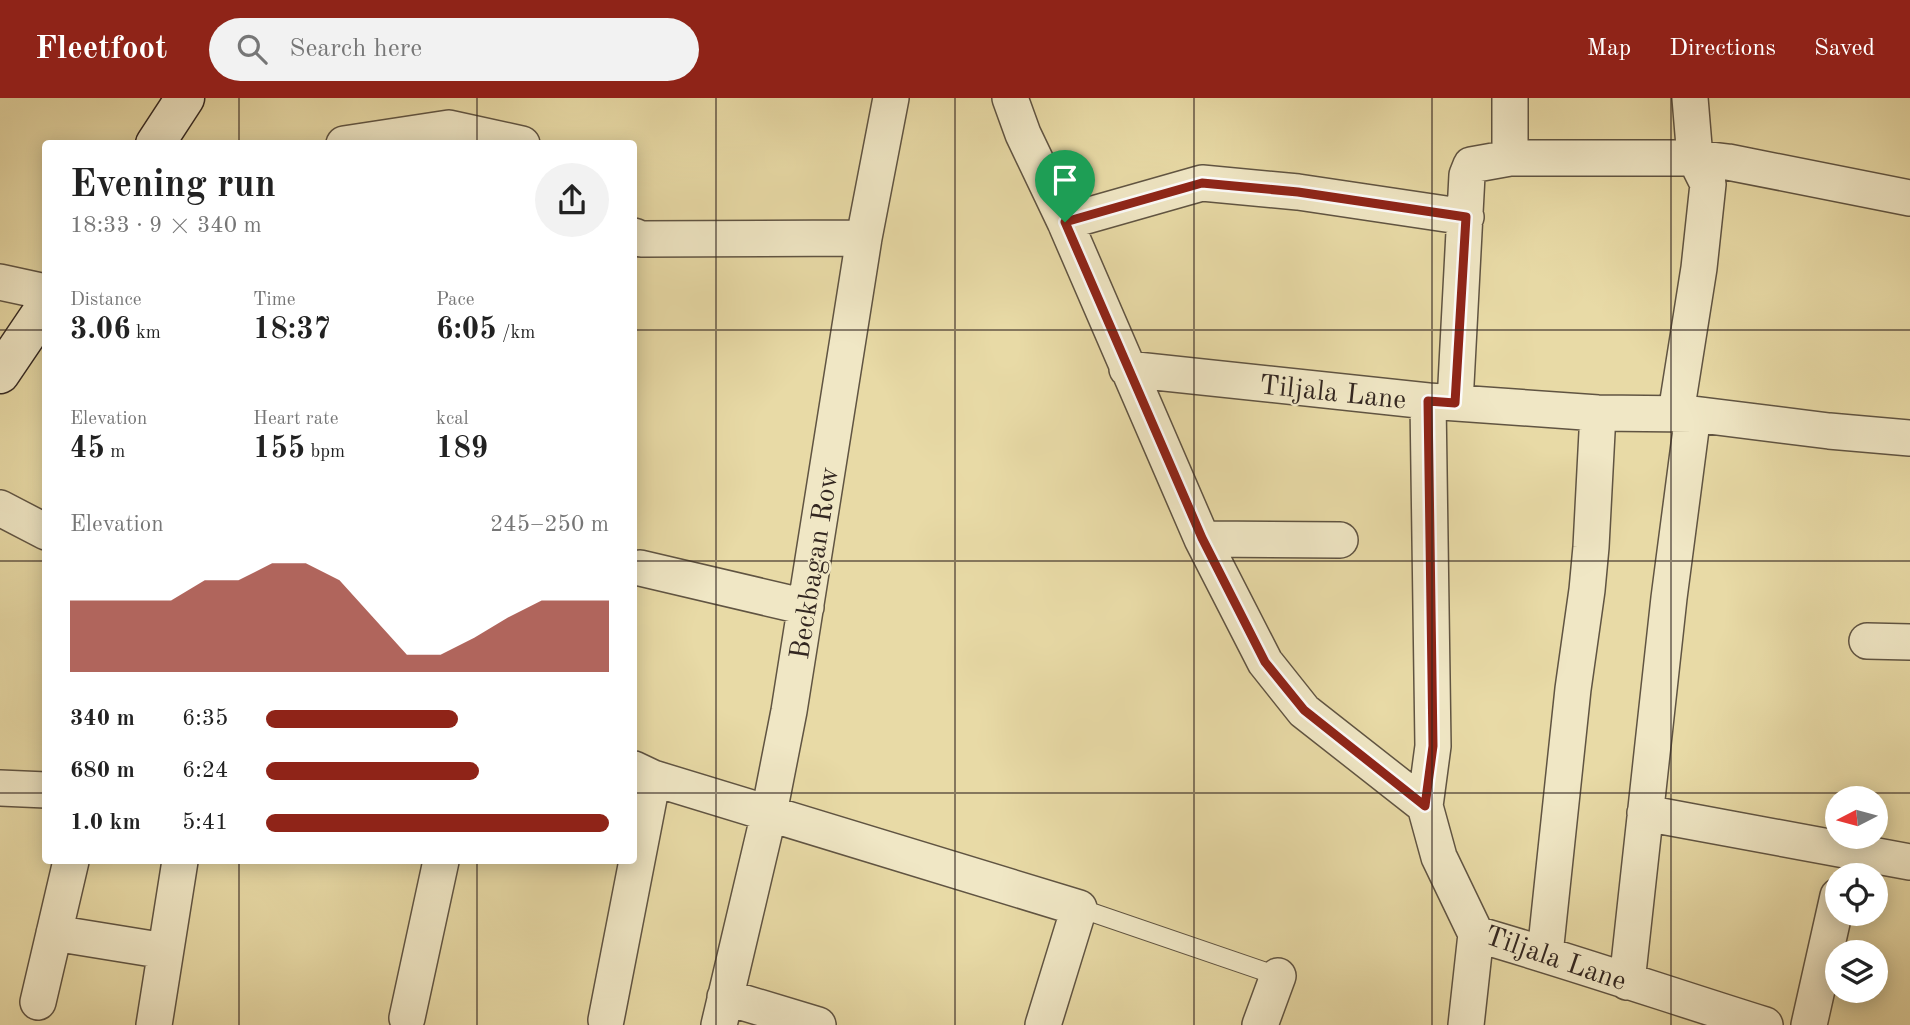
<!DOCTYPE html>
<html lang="en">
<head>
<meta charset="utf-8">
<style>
	:root { --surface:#fff; --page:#f2f2f2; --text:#222; --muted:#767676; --accent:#8f2418 }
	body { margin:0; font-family:"Old Standard TT",serif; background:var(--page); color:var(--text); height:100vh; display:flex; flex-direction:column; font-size:26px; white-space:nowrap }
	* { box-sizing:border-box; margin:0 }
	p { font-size:23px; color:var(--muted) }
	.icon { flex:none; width:38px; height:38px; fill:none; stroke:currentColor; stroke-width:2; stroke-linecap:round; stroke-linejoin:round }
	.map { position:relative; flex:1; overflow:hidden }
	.sheet { position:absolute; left:42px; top:42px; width:595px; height:724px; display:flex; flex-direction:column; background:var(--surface); border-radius:7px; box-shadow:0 4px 18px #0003 }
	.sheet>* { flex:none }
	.needle { width:46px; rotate:264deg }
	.tools { position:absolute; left:1825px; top:688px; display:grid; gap:14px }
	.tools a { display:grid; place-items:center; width:63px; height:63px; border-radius:50%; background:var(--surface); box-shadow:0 4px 18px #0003; font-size:35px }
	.pin { position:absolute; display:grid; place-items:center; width:60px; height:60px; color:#fff; margin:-72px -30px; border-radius:50% 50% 50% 0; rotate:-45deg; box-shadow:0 0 7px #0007 }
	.pin .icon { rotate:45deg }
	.round { display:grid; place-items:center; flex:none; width:74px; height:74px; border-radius:37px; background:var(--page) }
	.headline { display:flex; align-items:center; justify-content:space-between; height:119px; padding:0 28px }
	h1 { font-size:38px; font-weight:700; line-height:52px }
	.stats { display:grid; grid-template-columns:repeat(3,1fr); gap:10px; height:119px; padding:7px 28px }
	.stats div { display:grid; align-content:center }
	.stats b { font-size:30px; font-weight:700 }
	.stats small { font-size:19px; font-weight:400 }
	.stats p { font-size:19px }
	.chart { height:196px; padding:14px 28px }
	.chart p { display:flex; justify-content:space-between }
	.chart svg { width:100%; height:126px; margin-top:7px; fill:var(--accent); opacity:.7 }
	ul { padding:0 28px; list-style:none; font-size:23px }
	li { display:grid; grid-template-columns:112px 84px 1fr; align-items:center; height:52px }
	li i { height:18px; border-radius:9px; background:var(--accent) }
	header { display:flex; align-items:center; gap:42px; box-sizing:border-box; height:98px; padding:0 35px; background:var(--accent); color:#fff }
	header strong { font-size:33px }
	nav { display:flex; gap:38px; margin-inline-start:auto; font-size:24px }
	.search { width:490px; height:63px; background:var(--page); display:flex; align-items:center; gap:18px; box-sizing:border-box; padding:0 24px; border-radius:38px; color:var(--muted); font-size:26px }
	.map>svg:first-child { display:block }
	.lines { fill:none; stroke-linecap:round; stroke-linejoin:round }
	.lane-casing { stroke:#605442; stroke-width:20 }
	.street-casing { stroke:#605442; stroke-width:38 }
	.secondary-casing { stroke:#332721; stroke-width:41 }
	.lane { stroke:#f0e7c5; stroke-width:18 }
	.street { stroke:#f0e7c5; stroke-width:35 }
	.secondary { stroke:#f0e7c5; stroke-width:38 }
	.route-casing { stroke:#fff; stroke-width:14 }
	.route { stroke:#8f2418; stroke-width:9 }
	.grid { fill:none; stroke:#332721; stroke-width:2; stroke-opacity:0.55 }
	.labels { text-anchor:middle; stroke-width:5; stroke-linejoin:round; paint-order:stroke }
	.street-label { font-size:28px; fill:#332721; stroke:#f0e7c5 }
</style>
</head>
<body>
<header>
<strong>Fleetfoot</strong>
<div class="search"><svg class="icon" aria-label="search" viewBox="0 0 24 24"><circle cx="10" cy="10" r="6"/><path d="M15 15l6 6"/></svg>Search here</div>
<nav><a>Map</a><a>Directions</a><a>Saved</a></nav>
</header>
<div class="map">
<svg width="1910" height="927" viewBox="0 0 1910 927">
	<rect width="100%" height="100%" fill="#e8daa6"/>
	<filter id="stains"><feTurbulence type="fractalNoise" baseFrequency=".00286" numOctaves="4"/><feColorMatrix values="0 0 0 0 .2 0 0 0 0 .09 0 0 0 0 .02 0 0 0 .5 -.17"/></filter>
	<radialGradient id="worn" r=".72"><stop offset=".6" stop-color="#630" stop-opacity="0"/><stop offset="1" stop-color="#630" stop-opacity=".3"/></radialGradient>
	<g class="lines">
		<defs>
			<path id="lane" d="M 1079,810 L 1278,878"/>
			<path id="street" d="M 1010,0 L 1023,36 L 1065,124 L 1202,441 L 1265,564 L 1304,613 L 1425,708 L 1439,759 L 1476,836 C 1573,864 1669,897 1765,927
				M 1510,0 L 1510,60 L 1695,60 L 1728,64 L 1910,100
				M 344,46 L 449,30 L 522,46
				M 1065,124 L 1202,85 L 1298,94 L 1466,119
				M 634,138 L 641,141 L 864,140
				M 0,184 L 46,194
				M 1127,271 L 1428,303 L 1433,648 L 1425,708
				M 1428,303 L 1598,315 L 1693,316 L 1829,333 L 1910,340
				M 1455,305 L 1467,77 L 1471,67 L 1510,60
				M 1676,315 L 1699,170 L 1708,86 L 1695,60 L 1690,0
				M 0,410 L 46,434
				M 1202,441 L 1340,442
				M 640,470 L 806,509
				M 1867,543 L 1910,544
				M 634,671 L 653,680 L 1079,810 L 1043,927
				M 0,690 L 46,692
				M 1645,715 L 1910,764
				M 54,835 L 165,853
				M 1545,856 L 1573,591 L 1587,492 L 1591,449 L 1598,315
				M 1627,884 L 1669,500 L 1693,316
				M 725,899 L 818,927
				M 38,904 L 71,763
				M 407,920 L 441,763
				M 606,922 L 653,680
				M 154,927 L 180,763
				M 719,927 L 769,715 L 789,613 L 864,140 L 891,0
				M 1260,927 L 1278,878
				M 1466,927 L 1476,836
				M 1809,927 L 1838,798"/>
			<path id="secondary" d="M 155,46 L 185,0
				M 0,276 L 46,208"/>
		</defs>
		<!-- lane casing -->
		<use href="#lane" class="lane-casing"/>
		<!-- street casing -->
		<use href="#street" class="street-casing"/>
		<!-- secondary casing -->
		<use href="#secondary" class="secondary-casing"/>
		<!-- lane -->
		<use href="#lane" class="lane"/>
		<!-- street -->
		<use href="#street" class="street"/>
		<!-- secondary -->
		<use href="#secondary" class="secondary"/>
	</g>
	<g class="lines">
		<defs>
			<path id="route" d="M 1202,85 L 1298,94 L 1466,119 L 1455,305 L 1428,303 L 1433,648 L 1425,708 L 1304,612 L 1265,564 L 1202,440 L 1065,124 Z"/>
		</defs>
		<!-- route casing -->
		<use href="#route" class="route-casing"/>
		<!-- route -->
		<use href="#route" class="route"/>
	</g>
	<!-- grid -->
	<path class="grid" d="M 239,0 L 239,46M 477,0 L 477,46M 716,0 L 716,927M 955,0 L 955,927M 1194,0 L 1194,927M 1432,0 L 1432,927M 1671,0 L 1671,927M 0,232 L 46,232M 634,232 L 1910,232M 0,463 L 46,463M 634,463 L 1910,463M 0,695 L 46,695M 634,695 L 1910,695M 239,763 L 239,927M 477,763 L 477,927"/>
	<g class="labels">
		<!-- street labels -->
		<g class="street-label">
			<text transform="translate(1333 293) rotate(6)" y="10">Tiljala Lane</text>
			<text transform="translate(813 465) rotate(-81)" y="10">Beckbagan Row</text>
			<text transform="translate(1556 859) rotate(19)" y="10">Tiljala Lane</text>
		</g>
	</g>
	<rect width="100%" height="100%" filter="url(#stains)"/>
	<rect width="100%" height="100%" fill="url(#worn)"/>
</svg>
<div class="tools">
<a><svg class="needle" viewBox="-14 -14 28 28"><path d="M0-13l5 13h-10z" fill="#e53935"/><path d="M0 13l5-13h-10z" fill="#767676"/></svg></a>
<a><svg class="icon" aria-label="locate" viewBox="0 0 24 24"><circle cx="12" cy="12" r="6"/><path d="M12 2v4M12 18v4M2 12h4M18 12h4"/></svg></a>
<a><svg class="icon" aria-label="layers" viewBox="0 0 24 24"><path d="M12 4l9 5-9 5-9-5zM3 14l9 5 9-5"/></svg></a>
</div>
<div class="pin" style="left:1065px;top:124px;background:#1e9e55"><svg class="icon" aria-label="arrive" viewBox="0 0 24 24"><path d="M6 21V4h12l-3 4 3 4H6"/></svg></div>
<section class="sheet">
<div class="headline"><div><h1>Evening run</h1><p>18:33 · 9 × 340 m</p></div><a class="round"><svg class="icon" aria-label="share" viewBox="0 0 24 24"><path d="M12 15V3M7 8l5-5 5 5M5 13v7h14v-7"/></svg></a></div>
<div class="stats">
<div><p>Distance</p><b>3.06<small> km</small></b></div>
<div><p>Time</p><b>18:37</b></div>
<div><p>Pace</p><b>6:05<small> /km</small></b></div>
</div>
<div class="stats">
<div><p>Elevation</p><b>45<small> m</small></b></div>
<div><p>Heart rate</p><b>155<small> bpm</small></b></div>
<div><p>kcal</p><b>189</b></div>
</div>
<div class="chart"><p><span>Elevation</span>245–250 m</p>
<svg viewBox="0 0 160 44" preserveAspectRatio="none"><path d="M0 44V19L10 19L20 19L30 19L40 12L50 12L60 6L70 6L80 12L90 25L100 38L110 38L120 32L130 25L140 19L150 19L160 19V44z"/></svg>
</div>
<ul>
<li><b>340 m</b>6:35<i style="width:56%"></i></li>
<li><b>680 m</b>6:24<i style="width:62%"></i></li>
<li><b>1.0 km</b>5:41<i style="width:100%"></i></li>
</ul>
</section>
</div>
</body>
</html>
